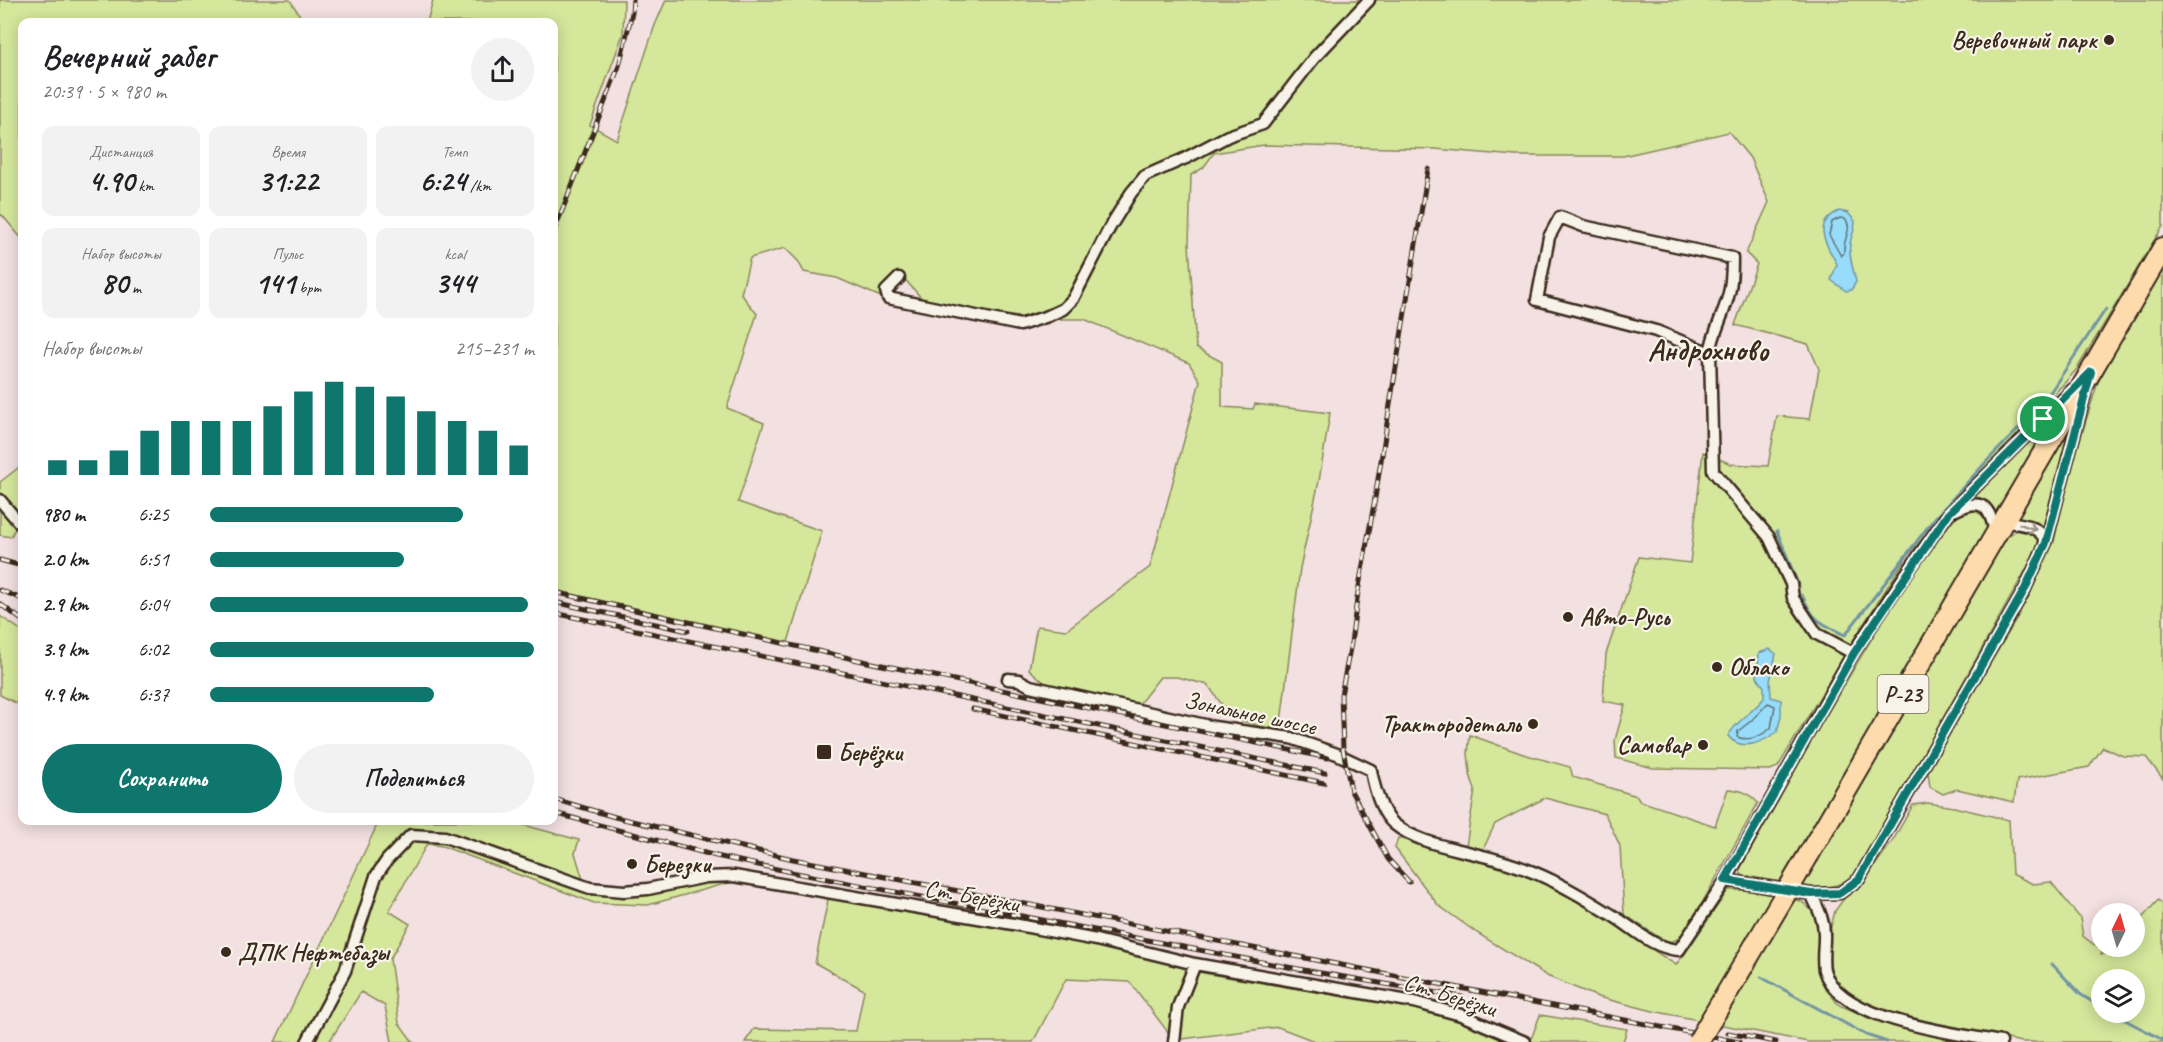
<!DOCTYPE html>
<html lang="ru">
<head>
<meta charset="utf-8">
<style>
	:root { --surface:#fff; --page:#f2f2f2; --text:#202124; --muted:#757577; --accent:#0f766e }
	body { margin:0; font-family:Caveat,sans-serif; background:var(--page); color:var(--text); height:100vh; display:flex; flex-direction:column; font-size:22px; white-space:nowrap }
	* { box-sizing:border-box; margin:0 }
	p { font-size:20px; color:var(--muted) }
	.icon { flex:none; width:33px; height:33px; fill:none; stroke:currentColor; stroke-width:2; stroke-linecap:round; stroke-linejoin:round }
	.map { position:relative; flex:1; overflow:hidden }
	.side { position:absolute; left:18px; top:18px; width:540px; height:807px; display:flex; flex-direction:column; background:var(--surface); border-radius:12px; box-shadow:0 3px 15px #0003 }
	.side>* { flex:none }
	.needle { width:39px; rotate:5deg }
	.tools { position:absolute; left:2091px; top:903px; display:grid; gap:12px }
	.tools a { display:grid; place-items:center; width:54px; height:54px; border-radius:50%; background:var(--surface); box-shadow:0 3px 15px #0003; font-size:30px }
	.pin { position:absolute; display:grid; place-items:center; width:51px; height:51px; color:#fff; margin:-26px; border:3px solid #fff; border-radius:50%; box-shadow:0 2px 6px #0007 }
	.round { display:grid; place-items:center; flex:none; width:63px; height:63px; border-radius:32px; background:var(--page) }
	.head { display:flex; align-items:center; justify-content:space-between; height:102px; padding:0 24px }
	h1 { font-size:33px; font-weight:700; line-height:45px }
	.stats { display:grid; grid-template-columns:repeat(3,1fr); gap:9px; height:102px; padding:6px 24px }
	.stats div { display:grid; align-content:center; border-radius:12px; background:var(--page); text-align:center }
	.stats b { font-size:30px; font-weight:700 }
	.stats small { font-size:16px; font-weight:400 }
	.stats p { font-size:16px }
	.chart { height:168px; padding:12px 24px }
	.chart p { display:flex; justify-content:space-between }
	.chart svg { width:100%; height:108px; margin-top:6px; stroke:var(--accent); stroke-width:6 }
	.action { display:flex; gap:12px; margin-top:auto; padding:12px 24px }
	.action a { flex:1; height:69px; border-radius:36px; background:var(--accent); color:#fff; font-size:24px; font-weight:700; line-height:69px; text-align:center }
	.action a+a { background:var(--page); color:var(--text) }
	ul { padding:0 24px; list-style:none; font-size:20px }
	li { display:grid; grid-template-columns:96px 72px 1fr; align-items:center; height:45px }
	li i { height:15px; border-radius:8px; background:var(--accent) }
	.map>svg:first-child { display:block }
	.green { fill:#d4e79b; stroke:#88885c; stroke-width:1.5; fill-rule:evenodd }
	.water { fill:#97dcfa; stroke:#7295a2; stroke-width:1.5 }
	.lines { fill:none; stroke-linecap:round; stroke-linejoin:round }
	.shore { stroke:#607176; stroke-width:1.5 }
	.stream { stroke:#7295a2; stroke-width:3 }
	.street-casing { stroke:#3b2a1e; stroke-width:15 }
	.highway-casing { stroke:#3b2a1e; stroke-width:24 }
	.street { stroke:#f7f3e8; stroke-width:10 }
	.highway { stroke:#fedbac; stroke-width:20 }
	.rail-casing { stroke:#3b2a1e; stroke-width:5 }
	.rail { stroke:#f7f3e8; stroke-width:3; stroke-dasharray:9; stroke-linecap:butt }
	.highway-bridge-casing { stroke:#3b2a1e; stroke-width:24; stroke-linecap:butt }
	.highway-bridge { stroke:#fedbac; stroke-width:20 }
	.oneway { stroke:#998e83 }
	.route-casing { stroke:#fff; stroke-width:12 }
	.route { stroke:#0f766e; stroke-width:8 }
	.poi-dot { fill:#3b2a1e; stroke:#f7f3e8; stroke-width:2 }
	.labels { text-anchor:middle; stroke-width:4.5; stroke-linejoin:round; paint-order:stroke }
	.shield { fill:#f7f3e8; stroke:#73665b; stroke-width:1.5 }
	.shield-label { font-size:22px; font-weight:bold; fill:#3b2a1e }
	.poi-label { font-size:24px; font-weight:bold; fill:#3b2a1e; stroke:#f7f3e8; text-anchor:start }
	.street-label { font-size:24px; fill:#3b2a1e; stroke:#f7f3e8 }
	.district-label { font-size:30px; font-weight:bold; fill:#3b2a1e; stroke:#f7f3e8 }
</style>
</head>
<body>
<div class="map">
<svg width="2163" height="1042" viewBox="0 0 2163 1042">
	<rect width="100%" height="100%" fill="#f3e0e1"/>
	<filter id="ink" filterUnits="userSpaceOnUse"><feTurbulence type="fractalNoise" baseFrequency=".0167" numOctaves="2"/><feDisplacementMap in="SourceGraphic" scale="12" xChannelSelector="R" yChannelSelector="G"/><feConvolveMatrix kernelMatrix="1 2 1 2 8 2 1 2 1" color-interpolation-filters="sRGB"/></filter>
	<g filter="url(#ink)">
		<!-- green -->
		<path class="green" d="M 0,0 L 290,0 L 304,22 L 22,22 L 22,239 L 2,215 L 0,216 Z
			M 433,0 L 624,0 L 623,34 L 590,125 L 617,140 L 655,25 L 666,0 L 2163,0 L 2163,226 L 2077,369 L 1908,555 L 1856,636 L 1778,767 L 1770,770 L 1653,768 L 1616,758 L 1615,740 L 1625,705 L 1603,701 L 1606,654 L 1639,557 L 1690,563 L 1703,452 L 1731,464 L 1768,466 L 1777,416 L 1810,419 L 1819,369 L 1808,344 L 1735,325 L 1757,264 L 1746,253 L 1769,202 L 1750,158 L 1729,132 L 1623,156 L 1516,156 L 1435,149 L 1264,145 L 1214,153 L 1203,168 L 1191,175 L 1189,244 L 1196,348 L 1222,362 L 1222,407 L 1253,409 L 1255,404 L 1330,413 L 1319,481 L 1300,568 L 1280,731 L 1242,721 L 1222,705 L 1208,685 L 1177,677 L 1160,677 L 1139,704 L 1047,685 L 1029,669 L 1037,626 L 1066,630 L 1150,567 L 1200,381 L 1189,363 L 1084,319 L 1031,319 L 925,302 L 900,274 L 881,297 L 837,278 L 804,272 L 798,261 L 785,248 L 750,258 L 741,294 L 757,314 L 727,408 L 764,423 L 738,502 L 822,531 L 788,642 L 554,590 L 554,22 L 427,22 Z
			M 2163,265 L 2163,779 L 2146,757 L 2123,756 L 2103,747 L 2089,767 L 2017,780 L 2014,802 L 1957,789 L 1943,794 L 1930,787 L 1928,772 L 1970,695 L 2009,632 L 2036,581 L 2054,542 L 2069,475 L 2098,382 Z
			M 2053,414 L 2055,417 L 1996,513 C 1990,502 1984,498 1972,496 Z
			M 2065,433 L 2067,436 L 2045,532 L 2034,520 L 2017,518 Z
			M 22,465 L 22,524 L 16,526 L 11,537 L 0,535 L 0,482 Z
			M 1973,511 C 1986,514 1989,522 1985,535 L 1780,881 C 1759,882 1729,885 1744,854 L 1885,616 L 1932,547 L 1953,520 L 1960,514 Z
			M 2026,529 C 2036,534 2039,537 2038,548 L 1856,874 C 1840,887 1822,891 1801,886 L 2005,538 L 2017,530 Z
			M 0,616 L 22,631 L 22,706 L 0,695 Z
			M 1470,735 L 1523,754 L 1570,767 L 1573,777 L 1637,796 L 1640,801 L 1715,826 L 1728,789 C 1742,790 1749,793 1758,803 L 1683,937 L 1670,942 L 1660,938 L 1624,914 L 1620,846 L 1605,814 L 1545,798 L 1495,824 L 1480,856 L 1551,883 L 1676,965 L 1688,949 L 1728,890 L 1749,890 L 1801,901 L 1811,910 L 1818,924 L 1818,960 L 1825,988 L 1839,1005 L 1874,1020 L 1972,1042 L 1808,1042 L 1653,1011 L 1598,997 L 1547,976 L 1477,933 L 1438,905 L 1395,848 L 1398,838 L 1433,847 L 1465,852 L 1475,790 L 1470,774 L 1468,753 Z
			M 1928,803 L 1954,807 L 2009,820 L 2012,874 L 2033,884 L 2051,882 L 2080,918 L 2083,936 L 2102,951 L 2101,955 L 2122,947 L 2134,946 L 2135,939 L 2138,936 L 2143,917 L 2158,900 L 2163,904 L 2163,1042 L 2022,1042 L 1893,1016 L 1864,1006 L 1839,986 L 1831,970 L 1829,956 L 1829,934 L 1835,911 L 1845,897 L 1862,883 L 1892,842 L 1913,805 ZM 2102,980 L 2134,980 L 2134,1012 L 2102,1012 Z
			M 379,821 L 509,821 L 579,840 L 575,853 L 586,890 L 707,880 L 739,880 L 648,905 L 594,903 L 442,846 L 427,844 L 389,911 L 410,924 L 390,959 L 399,1023 L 413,1042 L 392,1042 L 385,1006 L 361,992 L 329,1042 L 275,1042 Z
			M 829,895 L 1120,951 L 1203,973 L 1413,1008 L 1459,1020 L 1508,1042 L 1317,1042 L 1278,1027 L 1174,1040 L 1130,982 L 1066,979 L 1033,1042 L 745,1042 L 754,1029 L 856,1031 L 864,990 L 815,963 Z
			M 1540,1015 L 1627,1029 L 1623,1042 L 1530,1042 Z"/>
		<!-- water -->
		<path class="water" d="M 1839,211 L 1848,213 L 1855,221 C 1855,234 1851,234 1850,244 C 1848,255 1854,271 1856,282 L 1851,290 L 1846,291 L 1831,280 L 1837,264 C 1826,244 1811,224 1839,211 Z
			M 1770,649 L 1776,654 L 1770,681 L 1771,697 L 1781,700 L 1781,716 L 1777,732 C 1763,742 1742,753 1728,736 C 1736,721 1753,712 1764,698 L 1764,687 L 1757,677 L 1759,653 Z"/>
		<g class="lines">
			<!-- shore -->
			<path class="shore" d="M 1840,218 L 1845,219 C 1854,229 1842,238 1844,253 L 1841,256 L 1829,235 L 1832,222 Z
				M 1768,703 L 1775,706 L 1771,728 C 1761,736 1750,742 1737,737 L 1738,731 L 1751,721 Z"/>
			<!-- stream -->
			<path class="stream" d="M 1777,531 L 1799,587
				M 1802,595 C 1814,622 1819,622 1845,635 L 1934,519 L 1987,461 L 2041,406 L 2106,309
				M 2052,964 L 2080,994 L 2102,1008
				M 1761,977 L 1866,1035 L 1887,1042
				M 2110,1012 L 2163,1040"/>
			<defs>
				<path id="street" d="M 899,278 L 886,291 L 888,298 L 1020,325 L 1048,316 L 1063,309 L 1073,299 L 1110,227 L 1131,193 L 1145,176 L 1186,158 L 1228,136 L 1263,124 L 1314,58 L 1369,0
					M 1710,353 L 1656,331 L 1537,300 L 1549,237 L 1560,217 L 1583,226 L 1732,258 C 1732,271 1732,284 1728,297 C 1723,316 1713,333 1710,353 L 1713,471 L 1769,537 L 1791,584 L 1793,598 L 1817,634 L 1853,653
					M 0,500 L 22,526
					M 1956,510 C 1983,497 1990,507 1995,533
					M 2004,522 C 2019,523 2040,525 2046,542
					M 1008,679 L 1019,680 L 1030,686 L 1214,727 L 1291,738 L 1337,754 L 1371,770 C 1374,787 1381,813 1394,824 C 1416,842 1449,847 1475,854 C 1501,860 1529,869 1553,881 C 1573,891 1593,903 1612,915 C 1635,929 1652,948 1679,950 L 1726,880 L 1853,653 L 1904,577 L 1948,514 L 2073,389
					M 1726,880 L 1811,894 L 1840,893 L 1859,879 L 2025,589 L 2046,542 L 2085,394
					M 1811,894 C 1818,908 1825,921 1824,938 C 1824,948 1822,960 1824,970 C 1838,1021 1956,1033 2001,1042
					M 307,1042 L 345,971 L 376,876 L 387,860 L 411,835 L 445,837 L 590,888 L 624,891 L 648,889 L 706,877 L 734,876 L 1013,924 L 1096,940 L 1195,964 L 1414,1002 L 1461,1015 L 1525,1042
					M 1174,1042 L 1178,1007 L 1195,964"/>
				<path id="highway" d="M 1809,854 L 2163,248"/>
			</defs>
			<!-- street casing -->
			<use href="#street" class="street-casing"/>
			<!-- highway casing -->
			<use href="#highway" class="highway-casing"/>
			<!-- street -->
			<use href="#street" class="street"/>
			<!-- highway -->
			<use href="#highway" class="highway"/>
			<defs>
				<path id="rail" d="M 554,231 L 619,66 L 632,13 L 633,0
					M 0,560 L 22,566
					M 0,590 L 22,599
					M 554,592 L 858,660 L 1328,758
					M 554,602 L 688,631
					M 0,604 L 22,620
					M 554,613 L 1325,773
					M 973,709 L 1324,783
					M 554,799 L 615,817 L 793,859 L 1739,1042
					M 554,813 L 716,856 L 791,872 L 1309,971 L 1462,997
					M 1409,882 L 1388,859 L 1351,791 L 1343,749 L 1341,695 L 1351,643 L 1358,592 L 1374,504 L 1428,169
					M 1728,1033 L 1776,1042"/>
			</defs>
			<!-- rail casing -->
			<use href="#rail" class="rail-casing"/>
			<!-- rail -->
			<use href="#rail" class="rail"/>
			<defs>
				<path id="highway-bridge" d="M 1698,1042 L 1809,854"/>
			</defs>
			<!-- highway-bridge casing -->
			<use href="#highway-bridge" class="highway-bridge-casing"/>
			<!-- highway-bridge -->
			<use href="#highway-bridge" class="highway-bridge"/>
		</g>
		<!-- one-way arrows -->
		<defs><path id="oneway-shaft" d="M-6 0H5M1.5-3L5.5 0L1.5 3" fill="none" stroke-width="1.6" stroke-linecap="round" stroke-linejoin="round" transform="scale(1.5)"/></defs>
		<use class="oneway" href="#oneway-shaft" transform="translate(2028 527) rotate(21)"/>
	</g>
	<g class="lines" filter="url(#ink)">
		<defs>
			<path id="route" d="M 2091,372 L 2046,543 L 2025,589 L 1859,879 L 1840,893 L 1811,894 L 1725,880 L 1854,653 L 1948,514 Z"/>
		</defs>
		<!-- route casing -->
		<use href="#route" class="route-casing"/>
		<!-- route -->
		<use href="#route" class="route"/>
	</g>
	<!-- markers -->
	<g class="poi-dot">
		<circle cx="2109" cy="40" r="6"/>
		<circle cx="1568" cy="617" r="6"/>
		<circle cx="1717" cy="667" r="6"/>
		<circle cx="1533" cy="724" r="6"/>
		<circle cx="1703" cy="745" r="6"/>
		<rect x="816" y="744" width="16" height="16" rx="3"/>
		<circle cx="632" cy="864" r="6"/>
		<circle cx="226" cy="952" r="6"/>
	</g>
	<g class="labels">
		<!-- shield labels -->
		<rect class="shield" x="1877.5" y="675" width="51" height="38" rx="4.5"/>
		<g class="shield-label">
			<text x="1903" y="702">Р-23</text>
		</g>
		<!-- poi labels -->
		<g class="poi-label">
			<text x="2097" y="48" text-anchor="end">Веревочный парк</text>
			<text x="1580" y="625">Авто-Русь</text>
			<text x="1729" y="675">Облако</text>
			<text x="1521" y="732" text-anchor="end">Трактородеталь</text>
			<text x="1691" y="753" text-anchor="end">Самовар</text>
			<text x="838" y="760">Берёзки</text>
			<text x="644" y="872">Березки</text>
			<text x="238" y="960">ДПК Нефтебазы</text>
		</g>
		<!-- street labels -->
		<g class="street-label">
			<text transform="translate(1250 713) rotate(12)" y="8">Зональное шоссе</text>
			<text transform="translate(972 896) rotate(10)" y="8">Ст. Берёзки</text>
			<text transform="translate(1450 995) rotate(17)" y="8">Ст. Берёзки</text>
		</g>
		<!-- district labels -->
		<g class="district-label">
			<text x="1708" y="360">Андрохново</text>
		</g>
	</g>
</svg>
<div class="tools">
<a><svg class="needle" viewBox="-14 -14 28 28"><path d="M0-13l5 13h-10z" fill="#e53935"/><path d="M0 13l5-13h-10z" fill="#757577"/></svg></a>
<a><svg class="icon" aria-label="layers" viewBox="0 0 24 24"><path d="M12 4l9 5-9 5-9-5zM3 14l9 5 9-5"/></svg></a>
</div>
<div class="pin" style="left:2043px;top:419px;background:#1e9e55"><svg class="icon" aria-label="arrive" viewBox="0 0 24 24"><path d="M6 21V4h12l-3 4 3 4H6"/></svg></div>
<section class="side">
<div class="head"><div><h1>Вечерний забег</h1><p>20:39 · 5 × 980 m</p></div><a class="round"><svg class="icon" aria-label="share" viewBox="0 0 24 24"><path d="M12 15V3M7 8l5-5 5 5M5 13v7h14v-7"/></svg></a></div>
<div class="stats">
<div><p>Дистанция</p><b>4.90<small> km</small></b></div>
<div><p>Время</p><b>31:22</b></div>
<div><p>Темп</p><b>6:24<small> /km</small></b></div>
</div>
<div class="stats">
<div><p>Набор высоты</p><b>80<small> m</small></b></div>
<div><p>Пульс</p><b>141<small> bpm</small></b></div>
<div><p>kcal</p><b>344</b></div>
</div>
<div class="chart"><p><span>Набор высоты</span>215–231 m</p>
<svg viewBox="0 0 160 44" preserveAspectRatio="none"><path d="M5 44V38M15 44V38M25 44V34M35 44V26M45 44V22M55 44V22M65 44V22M75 44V16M85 44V10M95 44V6M105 44V8M115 44V12M125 44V18M135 44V22M145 44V26M155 44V32"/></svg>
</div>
<ul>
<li><b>980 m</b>6:25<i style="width:78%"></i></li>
<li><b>2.0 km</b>6:51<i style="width:60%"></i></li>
<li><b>2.9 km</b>6:04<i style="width:98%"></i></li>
<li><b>3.9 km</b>6:02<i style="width:100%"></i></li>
<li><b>4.9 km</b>6:37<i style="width:69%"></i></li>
</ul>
<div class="action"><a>Сохранить</a><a>Поделиться</a></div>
</section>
</div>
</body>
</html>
